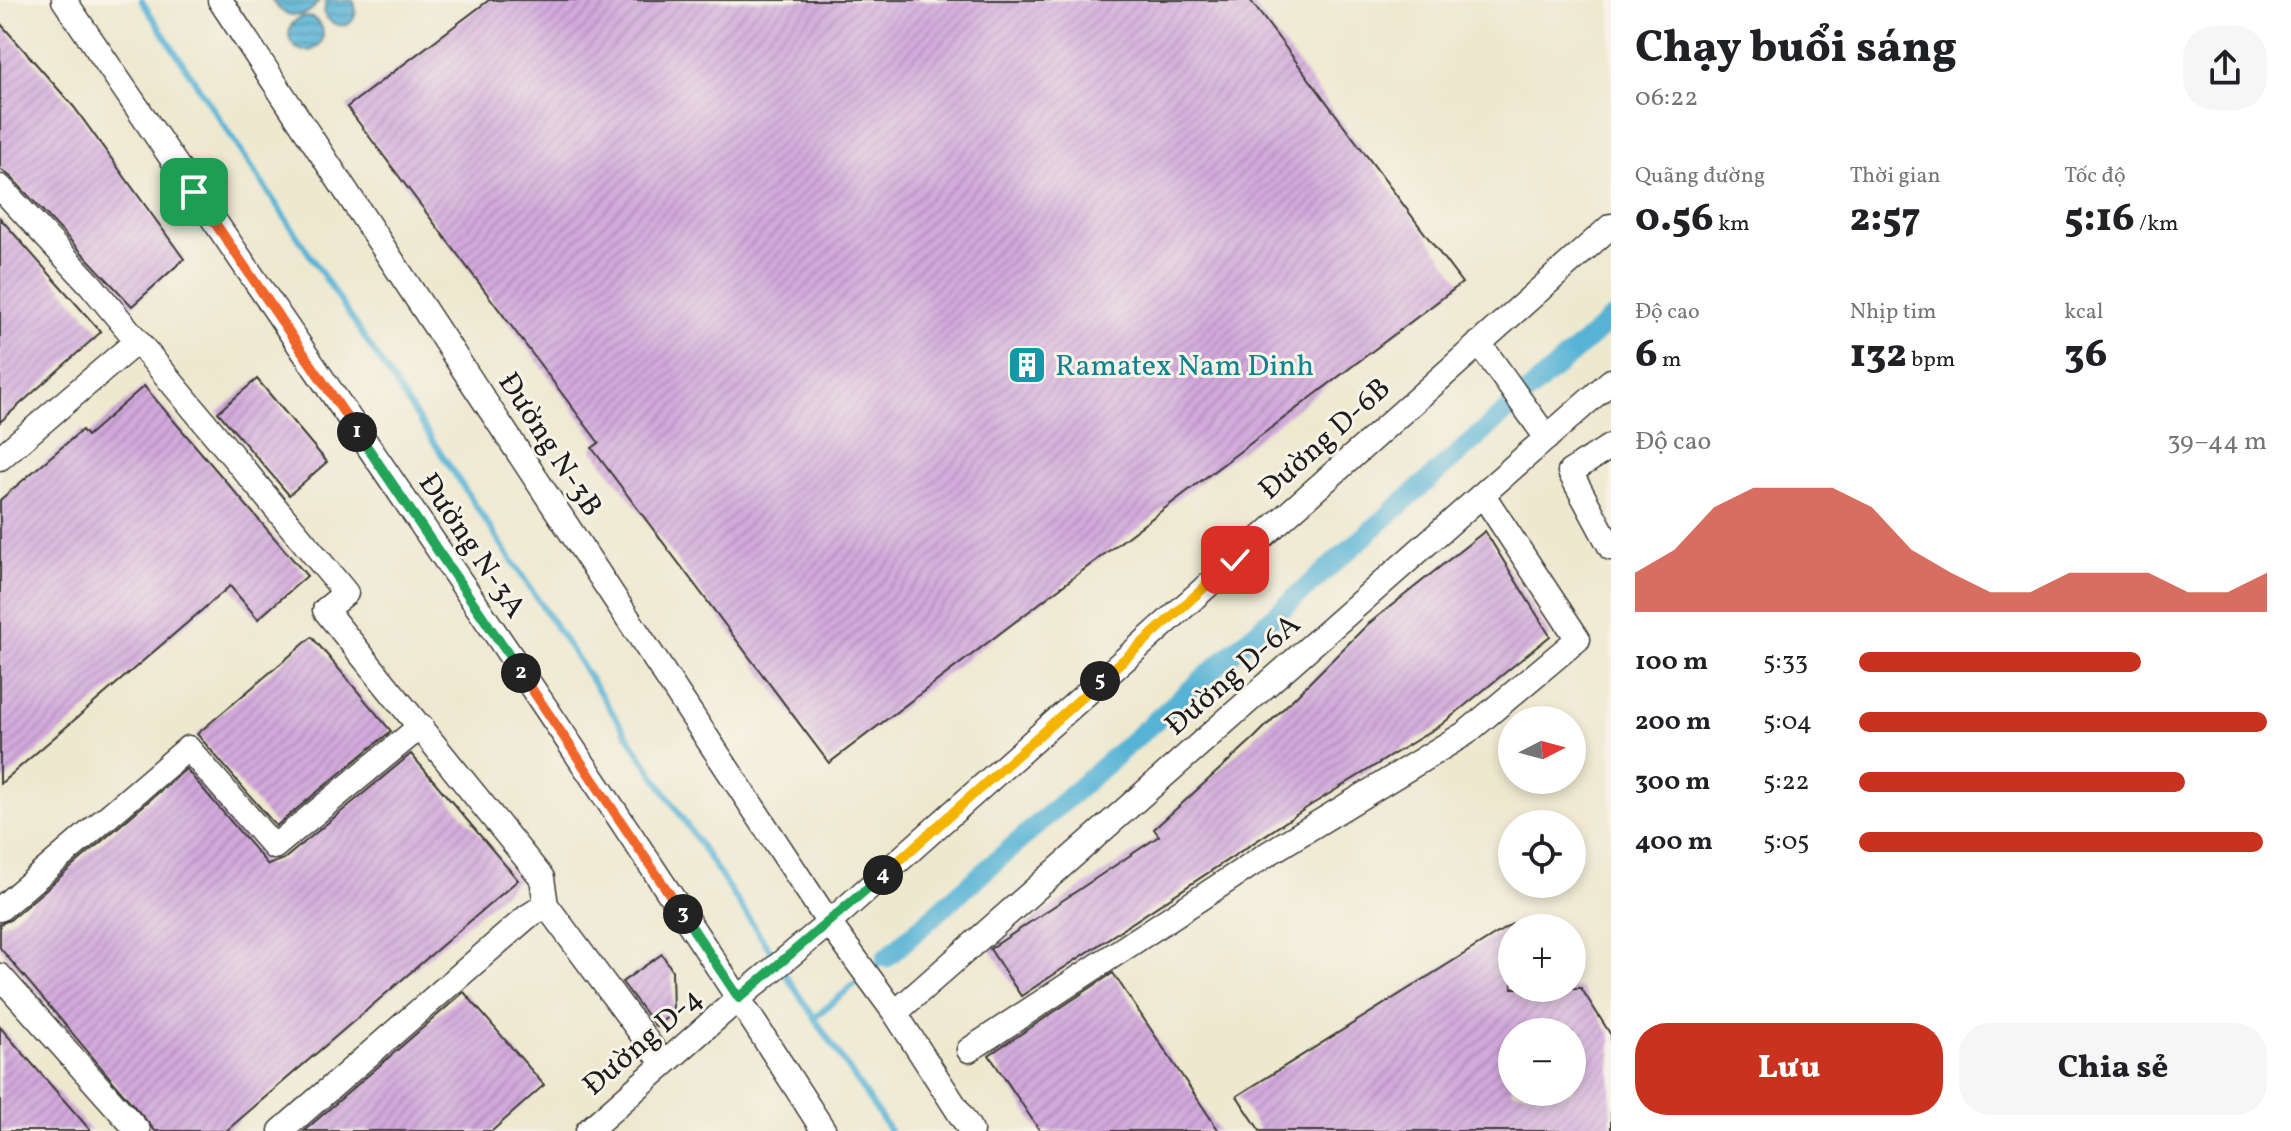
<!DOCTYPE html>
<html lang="vi">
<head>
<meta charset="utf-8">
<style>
	:root { --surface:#fff; --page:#f6f6f6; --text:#202124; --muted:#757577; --accent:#c8321e }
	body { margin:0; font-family:Vollkorn,serif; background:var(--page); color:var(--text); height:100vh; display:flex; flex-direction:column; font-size:30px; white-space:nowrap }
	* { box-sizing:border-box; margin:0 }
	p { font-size:26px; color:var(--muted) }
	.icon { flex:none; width:44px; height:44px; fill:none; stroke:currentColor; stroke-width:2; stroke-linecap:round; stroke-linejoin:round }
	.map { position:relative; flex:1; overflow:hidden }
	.panel { display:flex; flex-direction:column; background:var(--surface); width:680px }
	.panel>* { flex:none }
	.needle { width:52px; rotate:84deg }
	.tools { position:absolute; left:1498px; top:706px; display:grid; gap:16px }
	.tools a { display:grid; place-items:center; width:88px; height:88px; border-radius:50%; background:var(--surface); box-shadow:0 4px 12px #0003; font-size:40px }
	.pin { position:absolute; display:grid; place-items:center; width:68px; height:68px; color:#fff; margin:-34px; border-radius:16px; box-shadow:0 4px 12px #0006 }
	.km { position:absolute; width:40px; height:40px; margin:-20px; border-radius:50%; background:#222; color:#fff; font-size:22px; line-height:40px; text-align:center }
	.round { display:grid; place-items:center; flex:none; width:84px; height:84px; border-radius:32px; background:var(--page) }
	.head { display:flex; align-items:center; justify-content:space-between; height:136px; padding:0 24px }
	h1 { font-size:44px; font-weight:800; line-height:60px }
	.stats { display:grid; grid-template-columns:repeat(3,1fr); gap:12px; height:136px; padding:8px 24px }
	.stats div { display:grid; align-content:center }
	.stats b { font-size:40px; font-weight:800 }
	.stats small { font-size:22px; font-weight:400 }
	.stats p { font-size:22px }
	.chart { height:224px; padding:16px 24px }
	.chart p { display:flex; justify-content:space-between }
	.chart svg { width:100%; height:144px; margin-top:8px; fill:var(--accent); opacity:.7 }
	.action { display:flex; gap:16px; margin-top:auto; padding:16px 24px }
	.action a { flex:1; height:92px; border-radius:32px; background:var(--accent); color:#fff; font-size:32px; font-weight:800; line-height:92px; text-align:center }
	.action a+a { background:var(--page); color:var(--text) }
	ul { padding:0 24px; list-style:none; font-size:26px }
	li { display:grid; grid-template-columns:128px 96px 1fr; align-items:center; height:60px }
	li i { height:20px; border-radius:10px; background:var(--accent) }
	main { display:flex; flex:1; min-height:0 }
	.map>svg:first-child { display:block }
	.water { fill:url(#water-rules); stroke:#3a6878; stroke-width:2 }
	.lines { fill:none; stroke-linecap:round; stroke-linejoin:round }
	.stream { stroke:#57b3d5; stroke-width:6 }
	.canal { stroke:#57b3d5; stroke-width:20 }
	.building { fill:url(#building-hatch); fill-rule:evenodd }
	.minor-casing { stroke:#3c3b37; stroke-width:27 }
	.minor { stroke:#fff; stroke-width:24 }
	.split-1-casing { stroke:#fff; stroke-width:16 }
	.split-2-casing { stroke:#fff; stroke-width:16 }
	.split-3-casing { stroke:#fff; stroke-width:16 }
	.split-4-casing { stroke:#fff; stroke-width:16 }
	.split-5-casing { stroke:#fff; stroke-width:16 }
	.split-6-casing { stroke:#fff; stroke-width:16 }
	.split-1 { stroke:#f0652b; stroke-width:10 }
	.split-2 { stroke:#22a559; stroke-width:10 }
	.split-3 { stroke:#f0652b; stroke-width:10 }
	.split-4 { stroke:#22a559; stroke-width:10 }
	.split-5 { stroke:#f5b400; stroke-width:10 }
	.split-6 { stroke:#f5b400; stroke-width:10 }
	.labels { text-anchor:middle; stroke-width:6; stroke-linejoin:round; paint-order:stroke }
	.culture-label { font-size:30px; fill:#0d838f; stroke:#f7f3e8; text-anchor:start }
	.street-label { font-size:30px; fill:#1c1c1c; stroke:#f7f3e8 }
</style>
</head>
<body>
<main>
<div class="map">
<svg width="1611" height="1131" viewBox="0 0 1611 1131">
	<defs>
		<pattern id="water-rules" width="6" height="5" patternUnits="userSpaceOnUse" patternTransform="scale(2)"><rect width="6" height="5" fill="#57b3d5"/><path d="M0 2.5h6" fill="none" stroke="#4791ac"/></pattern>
		<pattern id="building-hatch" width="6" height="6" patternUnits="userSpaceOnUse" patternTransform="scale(2)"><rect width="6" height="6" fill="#d1a9db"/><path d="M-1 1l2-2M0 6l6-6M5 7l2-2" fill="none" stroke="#b391bb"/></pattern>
	</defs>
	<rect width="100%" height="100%" fill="#f7f3e8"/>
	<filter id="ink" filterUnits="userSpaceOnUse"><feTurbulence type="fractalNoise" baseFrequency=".0125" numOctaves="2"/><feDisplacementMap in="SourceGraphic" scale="16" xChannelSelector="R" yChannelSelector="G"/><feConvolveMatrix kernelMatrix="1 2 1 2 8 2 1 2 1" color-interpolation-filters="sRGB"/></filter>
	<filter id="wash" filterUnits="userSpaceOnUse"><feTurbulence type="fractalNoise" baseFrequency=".006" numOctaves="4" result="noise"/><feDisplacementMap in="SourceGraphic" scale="32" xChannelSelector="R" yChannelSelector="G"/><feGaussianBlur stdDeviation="1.8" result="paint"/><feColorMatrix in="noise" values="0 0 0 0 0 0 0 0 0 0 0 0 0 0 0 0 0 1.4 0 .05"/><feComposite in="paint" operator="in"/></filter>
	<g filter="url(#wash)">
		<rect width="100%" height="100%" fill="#eee8cf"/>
		<!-- water -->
		<path class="water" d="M 272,0 L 319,0 C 308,21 283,20 272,0 Z
			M 326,0 L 353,0 C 364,23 338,36 324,14 Z
			M289 34a17 17 0 1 1 34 0a17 17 0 1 1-34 0Z"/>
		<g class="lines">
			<!-- stream -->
			<path class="stream" d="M 141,0 L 777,961
				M 783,971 L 890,1131
				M 870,971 L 886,958
				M 814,1018 L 862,978"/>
			<!-- canal -->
			<path class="canal" d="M 886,958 L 1611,319"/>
		</g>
		<g id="blocks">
			<!-- building -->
			<path class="building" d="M 489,0 L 1250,0 L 1462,283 L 829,763 L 592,448 L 599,443 L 347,107 Z
				M 0,23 L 74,107 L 184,259 L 132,306 L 11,177 L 0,169 Z
				M 0,218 L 101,332 L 0,422 Z
				M 257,379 L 327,462 L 289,495 L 218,412 Z
				M 144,386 L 307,576 L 258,619 L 230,586 L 0,784 L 0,500 L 82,430 L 87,436 Z
				M 1485,531 L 1550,636 L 1441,725 L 1311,805 L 1021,996 L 990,949 L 1159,836 L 1154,829 L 1254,738 L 1367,625 Z
				M 312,637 L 391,731 L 276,826 L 197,734 Z
				M 411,754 L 518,880 L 226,1131 L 155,1131 L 0,948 L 0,924 L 10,920 L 186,769 L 268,865 L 284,859 Z
				M 1512,924 L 1512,988 L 1581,988 L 1611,1035 L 1611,1131 L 1260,1131 L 1237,1096 ZM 1512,1032 L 1572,1032 L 1572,1092 L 1512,1092 Z
				M 662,954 L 672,970 L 673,1012 L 656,1027 L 622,982 Z
				M 1113,973 L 1219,1131 L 1040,1131 L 989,1055 Z
				M 464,992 L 544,1085 L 492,1131 L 304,1131 Z
				M 0,1027 L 91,1131 L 0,1131 Z"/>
		</g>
	</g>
	<g filter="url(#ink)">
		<use href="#blocks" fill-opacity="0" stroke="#3c3b37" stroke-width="2"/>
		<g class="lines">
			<defs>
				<path id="minor" d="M 64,0 C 319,376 579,748 824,1131
					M 220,0 L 829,923 L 895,1013 L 971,1131
					M 0,187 L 91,285 L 346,593 L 325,610 L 542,878 L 546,905 L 664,1064
					M 1479,343 L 1547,438
					M 1611,446 L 1570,472 L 1611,548
					M 0,458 L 137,341
					M 0,909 L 188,748 L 274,847 L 421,726
					M 0,976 L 138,1131
					M 895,1013 L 1611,381
					M 969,1050 L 1269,853 L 1466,733 L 1578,639 L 1483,495
					M 281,1131 L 527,917 L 546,905
					M 588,1131 L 739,998 L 829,923 L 1611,226"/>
			</defs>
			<!-- minor casing -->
			<use href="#minor" class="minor-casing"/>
			<!-- minor -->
			<use href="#minor" class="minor"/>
		</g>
	</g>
	<g class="lines" filter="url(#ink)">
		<defs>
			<path id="split-1" d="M 194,192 L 357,432"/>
			<path id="split-2" d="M 357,432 L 521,673"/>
			<path id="split-3" d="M 521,673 L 683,914"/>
			<path id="split-4" d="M 683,914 L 739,998 L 883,875"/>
			<path id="split-5" d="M 883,875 L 1100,681"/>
			<path id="split-6" d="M 1100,681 L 1235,560"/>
		</defs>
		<!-- split-1 casing -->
		<use href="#split-1" class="split-1-casing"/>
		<!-- split-2 casing -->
		<use href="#split-2" class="split-2-casing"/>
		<!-- split-3 casing -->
		<use href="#split-3" class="split-3-casing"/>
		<!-- split-4 casing -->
		<use href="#split-4" class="split-4-casing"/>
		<!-- split-5 casing -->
		<use href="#split-5" class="split-5-casing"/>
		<!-- split-6 casing -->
		<use href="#split-6" class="split-6-casing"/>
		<!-- split-1 -->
		<use href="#split-1" class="split-1"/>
		<!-- split-2 -->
		<use href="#split-2" class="split-2"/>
		<!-- split-3 -->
		<use href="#split-3" class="split-3"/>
		<!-- split-4 -->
		<use href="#split-4" class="split-4"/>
		<!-- split-5 -->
		<use href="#split-5" class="split-5"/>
		<!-- split-6 -->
		<use href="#split-6" class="split-6"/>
	</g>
	<!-- icons -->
	<defs>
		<symbol id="building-square" viewBox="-11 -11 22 22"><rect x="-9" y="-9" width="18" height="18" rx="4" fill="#0f9aa8" stroke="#f7f3e8"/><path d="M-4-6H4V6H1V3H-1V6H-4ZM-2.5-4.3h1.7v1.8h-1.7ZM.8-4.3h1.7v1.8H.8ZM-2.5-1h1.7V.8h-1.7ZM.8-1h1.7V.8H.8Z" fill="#fff"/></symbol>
	</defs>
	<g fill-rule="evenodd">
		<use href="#building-square" x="1005" y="343" width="44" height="44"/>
	</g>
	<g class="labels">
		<!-- culture labels -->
		<g class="culture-label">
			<text x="1055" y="375">Ramatex Nam Dinh</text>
		</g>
		<!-- street labels -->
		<g class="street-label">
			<text transform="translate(1324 438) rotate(-42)" y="10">Đường D-6B</text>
			<text transform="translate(551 444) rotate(57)" y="10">Đường N-3B</text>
			<text transform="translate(473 545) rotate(56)" y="10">Đường N-3A</text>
			<text transform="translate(1232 674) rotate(-41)" y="10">Đường D-6A</text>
			<text transform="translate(642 1041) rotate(-41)" y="10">Đường D-4</text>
		</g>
	</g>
</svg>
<div class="tools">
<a><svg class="needle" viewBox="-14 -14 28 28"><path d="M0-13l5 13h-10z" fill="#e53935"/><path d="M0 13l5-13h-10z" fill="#757577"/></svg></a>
<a><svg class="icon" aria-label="locate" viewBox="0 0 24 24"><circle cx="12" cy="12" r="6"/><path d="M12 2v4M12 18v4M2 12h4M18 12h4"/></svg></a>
<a>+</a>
<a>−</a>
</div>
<div class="pin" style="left:194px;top:192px;background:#1e9e55"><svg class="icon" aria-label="arrive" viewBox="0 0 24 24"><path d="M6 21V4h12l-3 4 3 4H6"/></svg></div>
<div class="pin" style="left:1235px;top:560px;background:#d93025"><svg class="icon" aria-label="check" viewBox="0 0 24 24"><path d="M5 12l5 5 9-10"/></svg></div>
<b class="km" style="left:357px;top:432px">1</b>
<b class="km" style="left:521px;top:673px">2</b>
<b class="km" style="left:683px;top:914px">3</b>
<b class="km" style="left:883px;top:875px">4</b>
<b class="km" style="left:1100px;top:681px">5</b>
</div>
<section class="panel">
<div class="head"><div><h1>Chạy buổi sáng</h1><p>06:22</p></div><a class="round"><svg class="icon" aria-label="share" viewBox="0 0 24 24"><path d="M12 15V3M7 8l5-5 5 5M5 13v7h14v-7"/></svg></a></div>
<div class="stats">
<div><p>Quãng đường</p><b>0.56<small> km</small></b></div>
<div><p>Thời gian</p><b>2:57</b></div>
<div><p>Tốc độ</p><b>5:16<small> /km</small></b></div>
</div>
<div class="stats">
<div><p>Độ cao</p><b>6<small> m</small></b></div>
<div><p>Nhịp tim</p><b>132<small> bpm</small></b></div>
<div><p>kcal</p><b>36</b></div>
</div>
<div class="chart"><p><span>Độ cao</span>39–44 m</p>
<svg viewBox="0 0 160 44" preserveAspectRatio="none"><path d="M0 44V32L10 25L20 12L30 6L40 6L50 6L60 12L70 25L80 32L90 38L100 38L110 32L120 32L130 32L140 38L150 38L160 32V44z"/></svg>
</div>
<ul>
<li><b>100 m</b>5:33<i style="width:69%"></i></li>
<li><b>200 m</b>5:04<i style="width:100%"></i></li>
<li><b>300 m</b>5:22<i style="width:80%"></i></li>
<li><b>400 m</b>5:05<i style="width:99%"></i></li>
</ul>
<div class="action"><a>Lưu</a><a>Chia sẻ</a></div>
</section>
</main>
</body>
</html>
